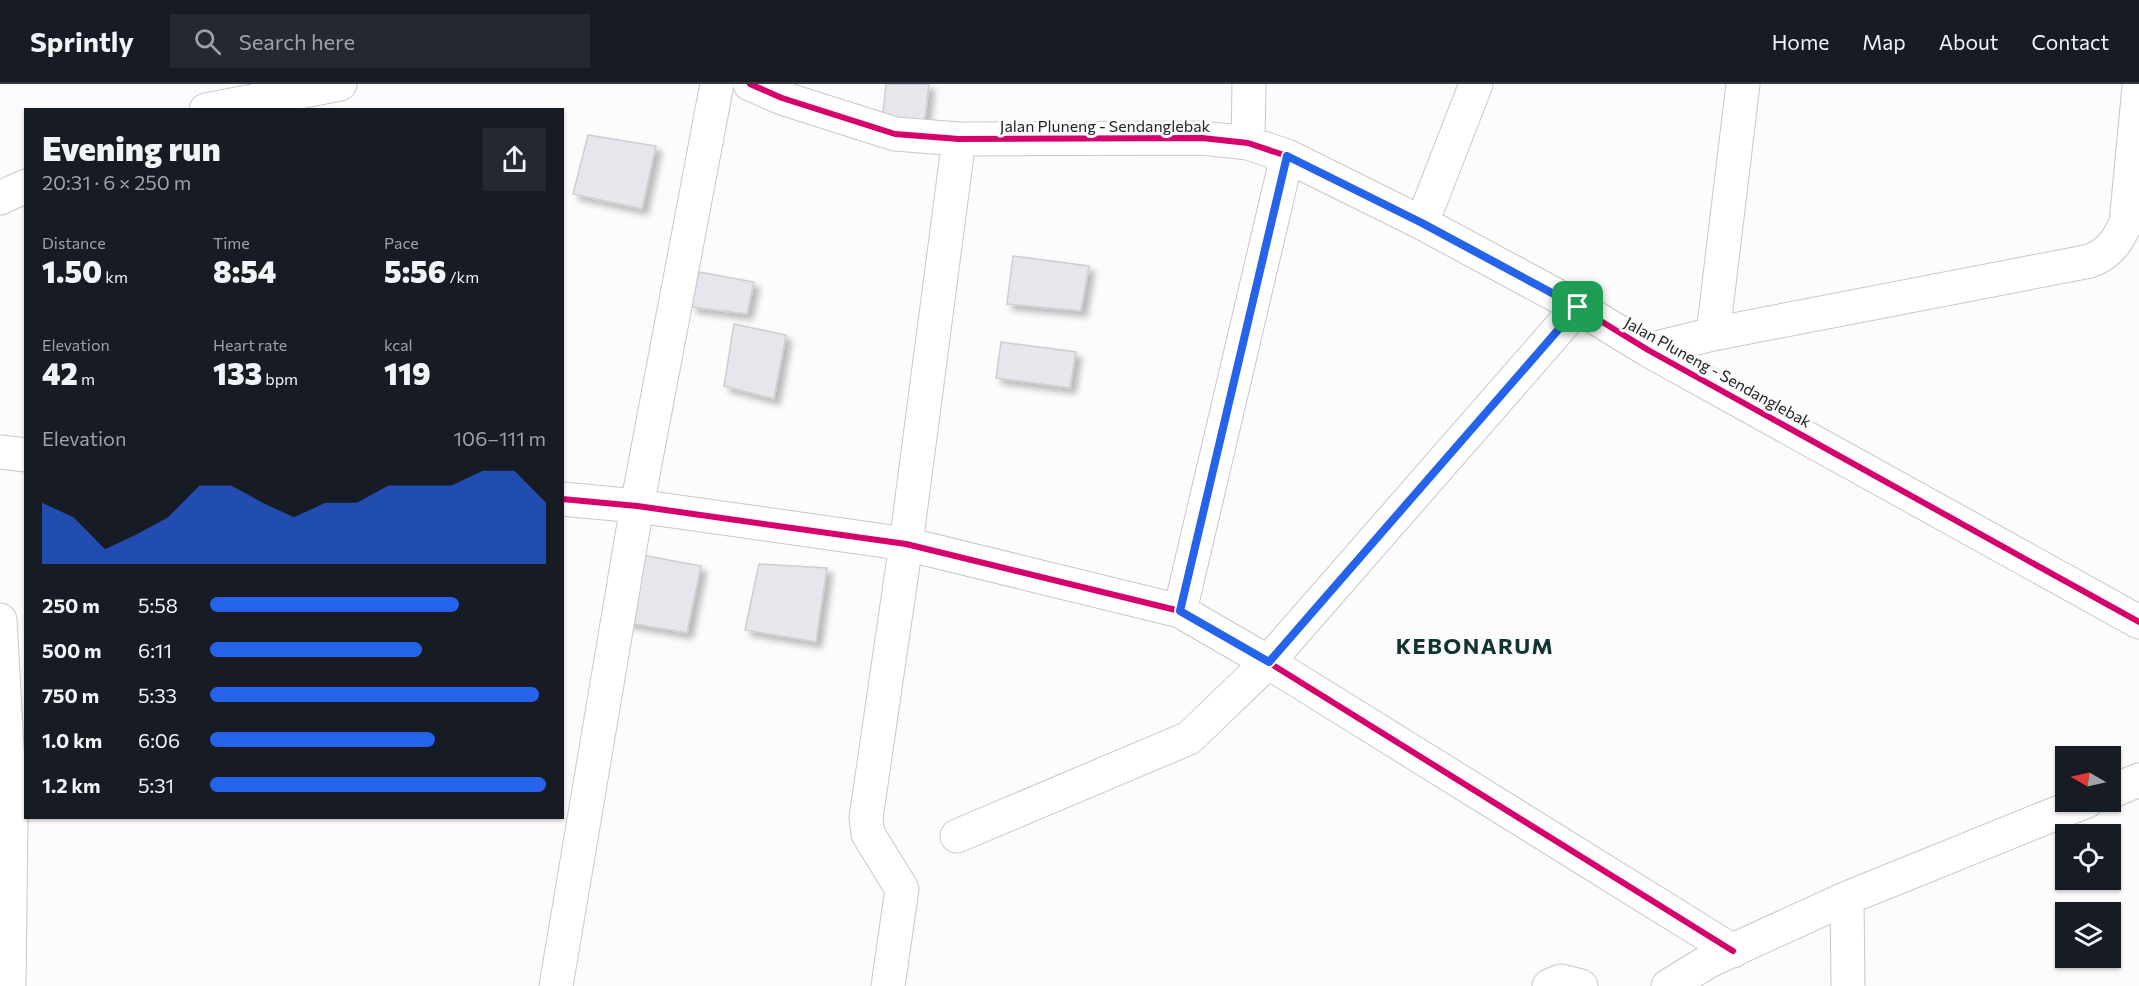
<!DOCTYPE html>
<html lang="en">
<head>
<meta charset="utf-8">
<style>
	:root { --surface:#171b24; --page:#242831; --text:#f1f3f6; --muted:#9ea1a6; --line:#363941; --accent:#2563eb }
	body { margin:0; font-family:Commissioner,sans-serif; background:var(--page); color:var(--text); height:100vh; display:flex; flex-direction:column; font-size:22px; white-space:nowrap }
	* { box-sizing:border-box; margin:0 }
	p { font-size:20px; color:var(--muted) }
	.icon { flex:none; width:33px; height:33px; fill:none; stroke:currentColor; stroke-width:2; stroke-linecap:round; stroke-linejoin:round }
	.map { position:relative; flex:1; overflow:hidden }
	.details { position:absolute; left:24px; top:24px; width:540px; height:711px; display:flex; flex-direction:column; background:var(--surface); border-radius:0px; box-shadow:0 2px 4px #0004 }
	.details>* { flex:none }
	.needle { width:39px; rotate:279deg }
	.fabs { position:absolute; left:2055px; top:662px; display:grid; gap:12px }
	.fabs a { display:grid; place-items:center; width:66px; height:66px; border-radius:0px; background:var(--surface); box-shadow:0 2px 4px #0004; font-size:30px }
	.pin { position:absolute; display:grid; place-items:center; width:51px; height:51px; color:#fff; margin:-26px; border-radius:12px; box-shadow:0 3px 9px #0006 }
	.round { display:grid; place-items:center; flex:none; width:63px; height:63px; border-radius:0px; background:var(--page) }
	.head { display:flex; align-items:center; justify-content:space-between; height:102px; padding:0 18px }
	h1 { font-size:33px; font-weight:800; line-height:45px }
	.stats { display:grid; grid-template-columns:repeat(3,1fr); gap:9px; height:102px; padding:6px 18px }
	.stats div { display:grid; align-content:center }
	.stats b { font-size:30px; font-weight:800 }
	.stats small { font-size:16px; font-weight:400 }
	.stats p { font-size:16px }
	.chart { height:168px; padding:12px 18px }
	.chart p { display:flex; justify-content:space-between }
	.chart svg { width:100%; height:108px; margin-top:6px; fill:var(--accent); opacity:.7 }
	ul { padding:0 18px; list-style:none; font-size:20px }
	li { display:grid; grid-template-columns:96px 72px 1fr; align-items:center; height:45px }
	li i { height:15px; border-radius:8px; background:var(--accent) }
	header { display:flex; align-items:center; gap:36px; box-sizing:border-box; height:84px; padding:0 30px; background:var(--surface); border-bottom:2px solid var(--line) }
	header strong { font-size:28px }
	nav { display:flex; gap:33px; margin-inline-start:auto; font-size:21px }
	.search { width:420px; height:54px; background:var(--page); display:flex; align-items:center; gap:15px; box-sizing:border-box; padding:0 21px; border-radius:0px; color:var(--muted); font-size:22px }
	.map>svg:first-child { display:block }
	.building { fill:#e7e6ed; stroke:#ceced0; stroke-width:1.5; filter:url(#shadow) }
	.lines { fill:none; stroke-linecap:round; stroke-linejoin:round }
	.minor-casing { stroke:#c8c8ca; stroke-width:35 }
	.minor { stroke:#fff; stroke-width:33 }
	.cycleway-casing { stroke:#fbfbfe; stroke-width:10 }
	.cycleway { stroke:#d6006c; stroke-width:6 }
	.route-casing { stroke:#fff; stroke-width:12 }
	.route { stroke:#2563eb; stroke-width:8 }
	.labels { text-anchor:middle; stroke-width:6; stroke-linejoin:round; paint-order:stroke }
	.street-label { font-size:16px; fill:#252528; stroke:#fbfbfe }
	.district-label { font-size:22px; font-weight:bold; letter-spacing:1.5px; fill:#113331; stroke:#fbfbfe }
</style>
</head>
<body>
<header>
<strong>Sprintly</strong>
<div class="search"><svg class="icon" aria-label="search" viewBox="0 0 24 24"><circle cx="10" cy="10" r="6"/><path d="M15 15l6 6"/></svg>Search here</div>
<nav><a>Home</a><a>Map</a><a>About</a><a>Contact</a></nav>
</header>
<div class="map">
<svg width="2139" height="902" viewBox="0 0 2139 902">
	<defs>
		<filter id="shadow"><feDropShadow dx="5.5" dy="5.5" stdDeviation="3" flood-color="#0004"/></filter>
	</defs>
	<rect width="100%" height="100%" fill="#fcfcfd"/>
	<!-- building -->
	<path class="building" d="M 886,0 L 929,0 L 924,43 L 882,38 Z
		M 588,51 L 656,62 L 642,125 L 573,110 Z
		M 1013,172 L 1089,182 L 1081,227 L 1007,220 Z
		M 699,188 L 754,198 L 747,230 L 691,223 Z
		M 734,240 L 786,251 L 774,315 L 724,302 Z
		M 1001,258 L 1076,268 L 1070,304 L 996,294 Z
		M 642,471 L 701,482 L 687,549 L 623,538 Z
		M 759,480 L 827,484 L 816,558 L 745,546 Z"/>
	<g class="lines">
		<defs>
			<path id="minor" d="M 750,0 L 782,14 L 895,50 L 959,55 L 1202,54 L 1248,59 L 1287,72 L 1422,139 L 1578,223 L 1648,266 L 2139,538
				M 206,26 L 340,0
				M 1248,59 L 1249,0
				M 0,114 L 26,102
				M 1422,139 L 1476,0
				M 1713,250 L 1743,0
				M 1648,266 L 1713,250 L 2090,177 C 2110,169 2117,158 2126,139 L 2139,3
				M 0,368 L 26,371
				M 562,415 L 637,422 L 906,460 L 1180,527 L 1268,578 L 1733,867
				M 1180,527 L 1287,72
				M 0,536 L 11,733 L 9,902
				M 2110,708 L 2139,696
				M 957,752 L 1189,654 L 1268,578 L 1578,223
				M 1847,814 L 1848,902
				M 556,902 L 637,422 L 717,0
				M 888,902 L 902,805 L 868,750 L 866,734 L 906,460 L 959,55
				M 1549,902 L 1561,897 L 1581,902
				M 1668,902 L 1709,877 L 1847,814 L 2087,717"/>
		</defs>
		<!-- minor casing -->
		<use href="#minor" class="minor-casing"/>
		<!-- minor -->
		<use href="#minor" class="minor"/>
		<defs>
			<path id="cycleway" d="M 750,0 L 782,14 L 895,50 L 959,55 L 1202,54 L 1248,59 L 1287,72 L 1422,139 L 1578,223 L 1648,266 L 2139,538
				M 562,415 L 637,422 L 906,460 L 1180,527 L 1268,578 L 1733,867"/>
		</defs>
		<!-- cycleway casing -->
		<use href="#cycleway" class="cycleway-casing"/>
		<!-- cycleway -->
		<use href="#cycleway" class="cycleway"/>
	</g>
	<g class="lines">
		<defs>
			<path id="route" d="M 1287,72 L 1422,139 L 1578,223 L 1269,578 L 1180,527 Z"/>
		</defs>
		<!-- route casing -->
		<use href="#route" class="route-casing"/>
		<!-- route -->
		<use href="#route" class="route"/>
	</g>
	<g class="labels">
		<!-- street labels -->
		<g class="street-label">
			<text x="1105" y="48">Jalan Pluneng - Sendanglebak</text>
			<text transform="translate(1718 288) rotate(29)" y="6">Jalan Pluneng - Sendanglebak</text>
		</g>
		<!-- district labels -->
		<g class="district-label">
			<text x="1475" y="570">KEBONARUM</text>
		</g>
	</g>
</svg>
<div class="fabs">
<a><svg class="needle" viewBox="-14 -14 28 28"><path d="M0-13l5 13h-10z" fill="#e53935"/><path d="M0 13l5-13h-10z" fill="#9ea1a6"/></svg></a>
<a><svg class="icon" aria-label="locate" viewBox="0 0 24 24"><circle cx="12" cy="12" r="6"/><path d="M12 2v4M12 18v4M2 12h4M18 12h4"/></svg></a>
<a><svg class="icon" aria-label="layers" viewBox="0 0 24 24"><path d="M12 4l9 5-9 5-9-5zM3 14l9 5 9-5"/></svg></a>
</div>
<div class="pin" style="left:1578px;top:223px;background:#1e9e55"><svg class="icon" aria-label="arrive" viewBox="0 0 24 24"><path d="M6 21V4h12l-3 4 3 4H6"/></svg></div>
<section class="details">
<div class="head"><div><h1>Evening run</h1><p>20:31 · 6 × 250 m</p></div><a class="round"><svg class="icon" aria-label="share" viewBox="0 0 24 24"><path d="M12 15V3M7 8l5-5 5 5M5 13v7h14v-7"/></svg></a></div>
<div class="stats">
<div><p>Distance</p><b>1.50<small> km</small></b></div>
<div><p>Time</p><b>8:54</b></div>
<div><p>Pace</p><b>5:56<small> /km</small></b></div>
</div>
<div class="stats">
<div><p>Elevation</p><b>42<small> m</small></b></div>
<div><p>Heart rate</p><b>133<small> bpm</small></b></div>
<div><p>kcal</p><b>119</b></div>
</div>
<div class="chart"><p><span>Elevation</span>106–111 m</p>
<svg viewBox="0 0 160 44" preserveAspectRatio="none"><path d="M0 44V19L10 25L20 38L30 32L40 25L50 12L60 12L70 19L80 25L90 19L100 19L110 12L120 12L130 12L140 6L150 6L160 19V44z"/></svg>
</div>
<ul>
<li><b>250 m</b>5:58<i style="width:74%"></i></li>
<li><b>500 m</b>6:11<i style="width:63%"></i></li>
<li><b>750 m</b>5:33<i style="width:98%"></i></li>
<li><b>1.0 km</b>6:06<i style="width:67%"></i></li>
<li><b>1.2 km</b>5:31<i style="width:100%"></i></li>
</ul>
</section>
</div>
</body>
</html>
